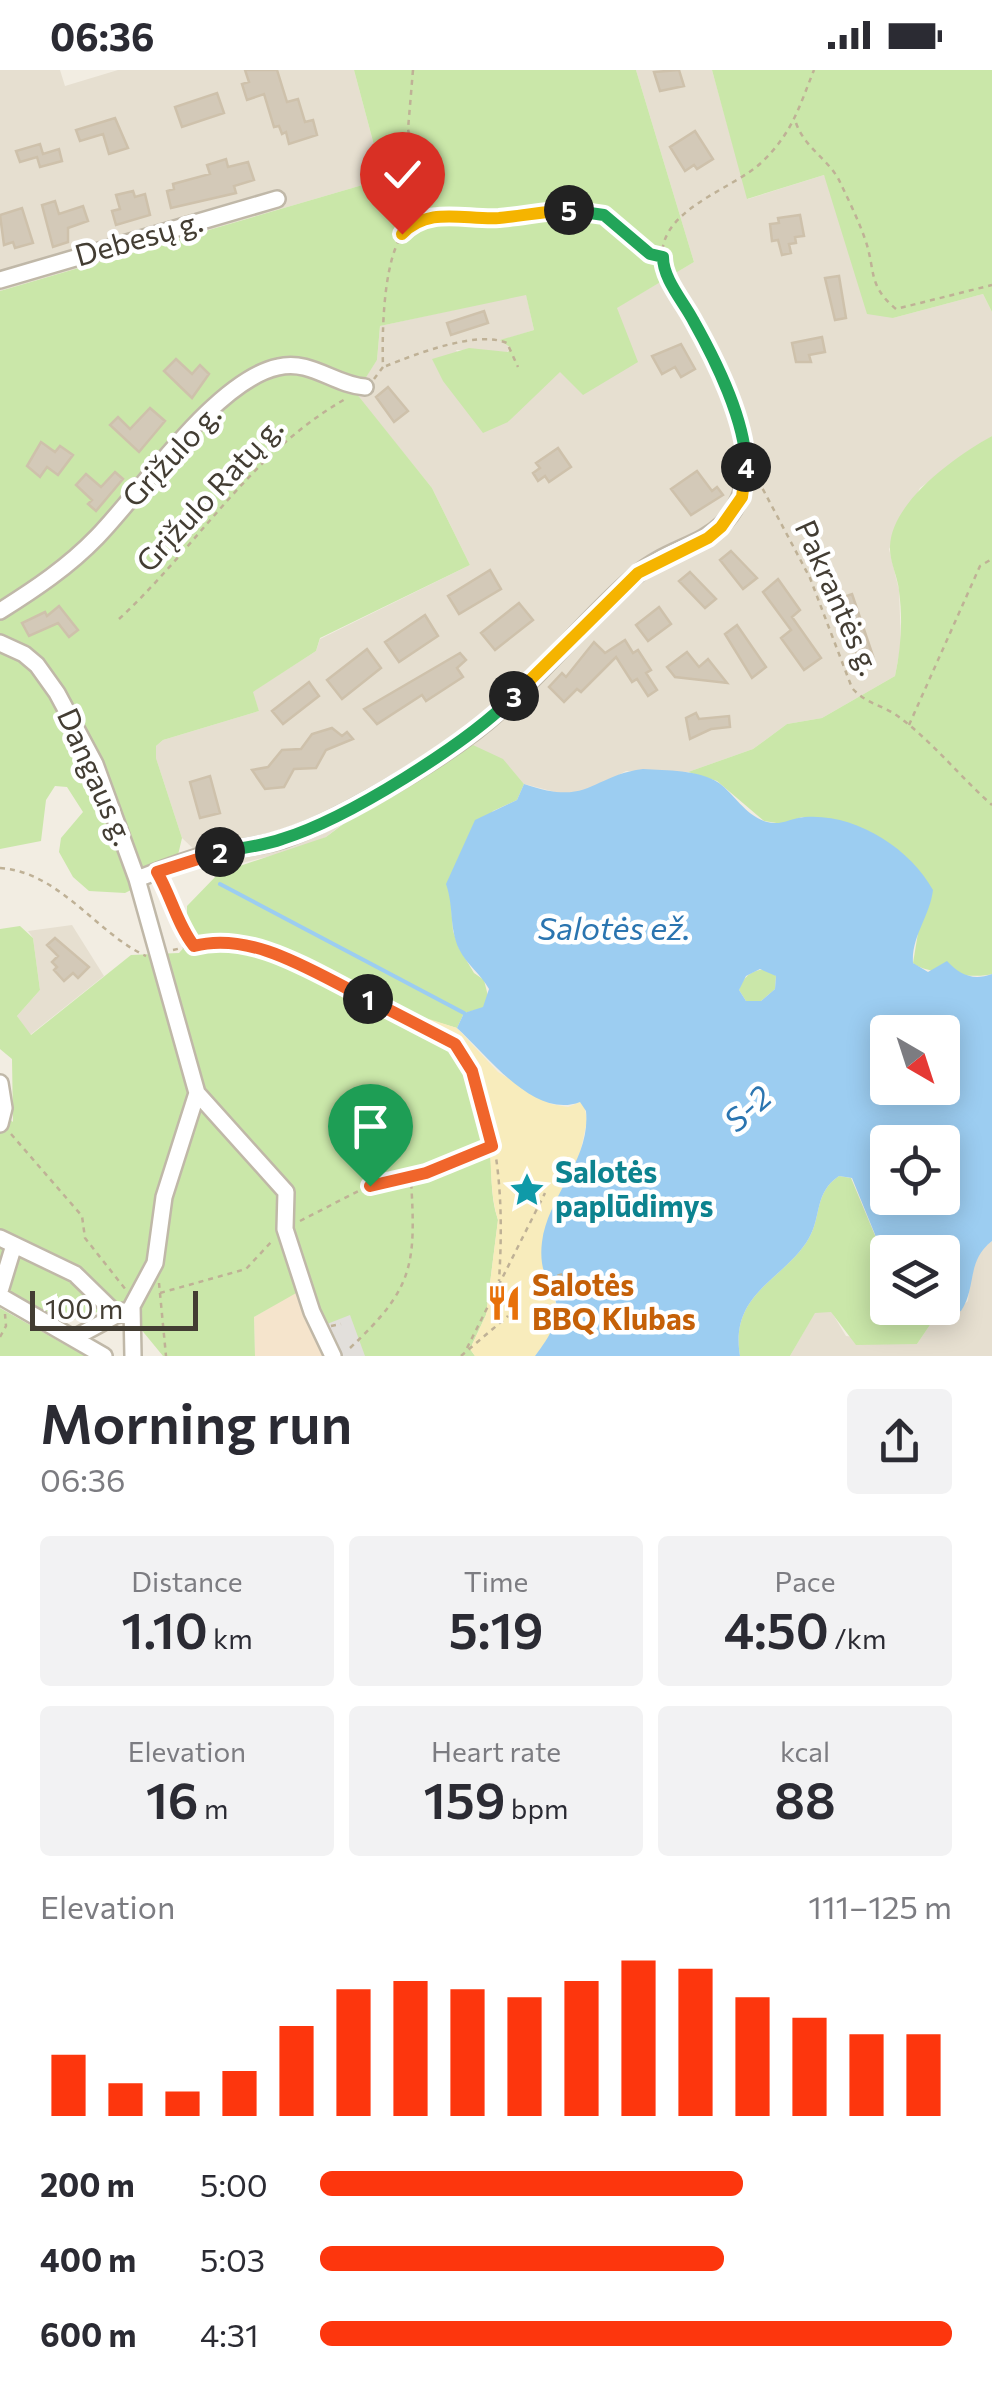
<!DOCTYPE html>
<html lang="en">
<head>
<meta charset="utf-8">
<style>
	:root { --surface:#fff; --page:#f2f2f3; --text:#2b2b33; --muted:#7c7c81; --accent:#fd360d }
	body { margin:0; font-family:Commissioner,sans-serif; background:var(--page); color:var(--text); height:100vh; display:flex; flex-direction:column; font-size:38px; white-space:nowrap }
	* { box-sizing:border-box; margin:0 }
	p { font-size:32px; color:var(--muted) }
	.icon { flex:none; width:55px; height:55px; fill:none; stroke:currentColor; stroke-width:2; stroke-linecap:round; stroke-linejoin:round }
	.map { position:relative; height:1286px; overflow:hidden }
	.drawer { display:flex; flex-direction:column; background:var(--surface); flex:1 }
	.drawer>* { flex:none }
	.needle { width:65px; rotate:141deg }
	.tools { position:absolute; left:870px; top:945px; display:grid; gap:20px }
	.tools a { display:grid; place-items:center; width:90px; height:90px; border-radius:10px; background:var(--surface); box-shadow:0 5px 25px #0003; font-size:50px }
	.scale { position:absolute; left:30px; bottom:25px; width:168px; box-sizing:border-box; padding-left:10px; border:5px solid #433d33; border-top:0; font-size:28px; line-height:35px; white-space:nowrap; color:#433d33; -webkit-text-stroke:8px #fff; paint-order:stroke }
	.pin { position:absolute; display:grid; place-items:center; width:85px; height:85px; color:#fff; margin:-102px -42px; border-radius:50% 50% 50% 0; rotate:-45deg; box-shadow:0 0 10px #0007 }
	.pin .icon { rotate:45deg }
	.km { position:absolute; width:50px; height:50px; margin:-25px; border-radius:50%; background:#222; color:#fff; font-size:28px; line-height:50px; text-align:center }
	.round { display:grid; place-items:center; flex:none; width:105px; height:105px; border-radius:10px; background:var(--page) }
	.headline { display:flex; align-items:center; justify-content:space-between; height:170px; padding:0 40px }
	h1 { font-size:55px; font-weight:600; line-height:75px }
	.figures { display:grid; grid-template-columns:repeat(3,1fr); gap:15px; height:170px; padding:10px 40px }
	.figures div { display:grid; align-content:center; border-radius:10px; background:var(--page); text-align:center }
	.figures b { font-size:50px; font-weight:600 }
	.figures small { font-size:28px; font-weight:400 }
	.figures p { font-size:28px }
	.chart { height:280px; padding:20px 40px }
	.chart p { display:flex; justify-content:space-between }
	.chart svg { width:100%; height:180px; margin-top:10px; stroke:var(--accent); stroke-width:6 }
	ul { padding:0 40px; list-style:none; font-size:32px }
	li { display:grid; grid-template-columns:160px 120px 1fr; align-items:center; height:75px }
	li i { height:25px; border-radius:12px; background:var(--accent) }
	.status { display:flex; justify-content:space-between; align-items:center; height:70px; padding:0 50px; background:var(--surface); direction:ltr }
	.status svg { height:28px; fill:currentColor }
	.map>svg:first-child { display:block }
	.residential { fill:#e6dfd0 }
	.commercial { fill:#f5e4cc }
	.green { fill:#cae7a9 }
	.sand { fill:#f8ecbc }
	.parking { fill:#e2dfdb }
	.water { fill:#9ccdf1; fill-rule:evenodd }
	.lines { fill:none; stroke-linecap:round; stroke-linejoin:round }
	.stream { stroke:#9ccdf1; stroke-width:4 }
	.building { fill:#d3c9b8; stroke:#cec1ab; stroke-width:2.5 }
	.minor-casing { stroke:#c0b8a8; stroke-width:20 }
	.path { stroke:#bfb196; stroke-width:2.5; stroke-dasharray:5 5; stroke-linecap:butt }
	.minor { stroke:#fff; stroke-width:15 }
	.split-1-casing { stroke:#fff; stroke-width:20 }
	.split-2-casing { stroke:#fff; stroke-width:20 }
	.split-3-casing { stroke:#fff; stroke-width:20 }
	.split-4-casing { stroke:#fff; stroke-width:20 }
	.split-5-casing { stroke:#fff; stroke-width:20 }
	.split-6-casing { stroke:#fff; stroke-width:20 }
	.split-1 { stroke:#f0652b; stroke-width:12 }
	.split-2 { stroke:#f0652b; stroke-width:12 }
	.split-3 { stroke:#22a559; stroke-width:12 }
	.split-4 { stroke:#f5b400; stroke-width:12 }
	.split-5 { stroke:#22a559; stroke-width:12 }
	.split-6 { stroke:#f5b400; stroke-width:12 }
	.labels { text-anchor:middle; stroke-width:9; stroke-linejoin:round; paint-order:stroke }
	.street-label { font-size:30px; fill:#433d33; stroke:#fff }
	.culture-label { font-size:30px; font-weight:bold; fill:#0d838f; stroke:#fff; text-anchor:start }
	.food-label { font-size:30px; font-weight:bold; fill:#c56008; stroke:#fff; text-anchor:start }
	.water-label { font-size:32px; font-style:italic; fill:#2b75b0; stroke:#fff }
</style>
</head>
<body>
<div class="status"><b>06:36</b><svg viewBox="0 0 49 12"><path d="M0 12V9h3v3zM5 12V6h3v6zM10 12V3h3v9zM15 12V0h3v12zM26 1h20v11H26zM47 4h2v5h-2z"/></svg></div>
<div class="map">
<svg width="992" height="1286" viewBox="0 0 992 1286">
	<rect width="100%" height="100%" fill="#f2ede2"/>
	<!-- residential -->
	<path class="residential" d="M 0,0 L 60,0 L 65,16 L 118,0 L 354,0 L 383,109 L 0,221 Z
		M 636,0 L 712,0 L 748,129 L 824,105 L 893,248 L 983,224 L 992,242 L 992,366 L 920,418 L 889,479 L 899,520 L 901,574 L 895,606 L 822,648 L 787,654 L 753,679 L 688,702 L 626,701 L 591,720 L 563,724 L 524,714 L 502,689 L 346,751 L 326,767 L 299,779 L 234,795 L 219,803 L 182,768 L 156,688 L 156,676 L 163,670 L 259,641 L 252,622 L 316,581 L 320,569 L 470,495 L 432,418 L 355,323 L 377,290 L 380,256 L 526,224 L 534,260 L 502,270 L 512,278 L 507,282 L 456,280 L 508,352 L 616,238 L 694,192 Z
		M 72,855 L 104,906 L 30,965 L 17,946 L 40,920 L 33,868 L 28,861 Z
		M 992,1171 L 992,1286 L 790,1286 L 815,1242 L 822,1240 L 831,1241 L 846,1266 L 917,1274 L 934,1249 L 948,1248 L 968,1231 L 972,1196 L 979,1181 Z"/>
	<!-- commercial -->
	<path class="commercial" d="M 298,1221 L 328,1286 L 255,1286 L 254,1247 Z"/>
	<!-- green -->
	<path class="green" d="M 354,0 L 636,0 L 694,192 L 617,238 L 638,292 L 583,325 L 560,302 L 508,352 L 483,363 L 443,311 L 432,289 L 469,278 L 508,282 L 511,278 L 500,270 L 534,260 L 526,225 L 380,256 L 377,290 L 356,323 L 432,418 L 470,495 L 320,568 L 316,581 L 253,622 L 259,641 L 163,670 L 156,676 L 156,688 L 182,768 L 178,785 L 163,804 L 125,823 L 89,821 L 73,807 L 59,782 L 61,768 L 83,742 L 67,717 L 55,716 L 46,730 L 41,771 L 0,779 L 0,221 L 383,109 Z
		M 712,0 L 992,0 L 992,242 L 983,224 L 893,248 L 867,244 L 824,105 L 747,129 Z
		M 992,366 L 992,904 C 978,909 923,903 913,893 L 918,863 L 853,756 L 802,747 L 783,754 L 764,751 L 717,711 L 688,702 L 753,679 L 787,654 L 822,648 L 895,606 C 901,578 903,550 899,521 C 898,507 889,491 890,476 C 892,431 956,386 992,366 Z
		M 473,675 L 503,689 L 524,714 L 517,730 L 493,741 L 449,808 L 453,861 L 459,878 L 474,903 L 484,910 L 489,930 L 483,938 L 464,943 L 457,958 L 430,950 C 456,987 482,1025 489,1071 C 493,1098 489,1124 498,1150 L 486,1245 L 470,1279 L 475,1286 L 328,1286 L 298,1222 L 254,1247 L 255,1286 L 163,1286 L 126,1241 L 109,1238 L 67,1252 L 0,1217 L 0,1040 L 13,1052 L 12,989 L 0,979 L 0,859 L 20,856 L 33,868 L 40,920 L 17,946 L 31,965 L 131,885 L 179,883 L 187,874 L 187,836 L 219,803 L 326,767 L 370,734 Z
		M 768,899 L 776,906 L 775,919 L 761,931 L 746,931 L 739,920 C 743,906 753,899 768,899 Z
		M 839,1106 L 851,1108 L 887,1194 L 888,1238 L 922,1238 L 934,1249 L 917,1274 L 856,1275 L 831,1242 L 815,1243 L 790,1286 L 740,1286 C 729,1222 786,1209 809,1168 C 822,1145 814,1123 839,1106 Z
		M 0,1238 L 85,1286 L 0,1286 Z"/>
	<!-- sand -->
	<path class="sand" d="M 429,949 L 457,958 L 498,1002 L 551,1034 L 568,1037 L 580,1032 L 584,1034 L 587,1051 L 579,1088 L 568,1108 L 545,1197 L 560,1247 L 551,1267 L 535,1286 L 475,1286 L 470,1279 L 486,1245 L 498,1150 C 490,1125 492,1099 489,1073 C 483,1026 456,986 429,949 Z"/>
	<!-- parking -->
	<path class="parking" d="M 350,1245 L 365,1286 L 340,1286 L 327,1254 Z"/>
	<!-- water -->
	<path class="water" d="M 643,699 C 667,701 698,699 719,713 C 735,725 746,746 767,752 C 781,756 791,748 805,747 C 855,743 910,778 933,820 C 930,846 911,867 913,893 L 928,902 L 947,891 C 960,905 973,911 992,904 L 992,1171 C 966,1191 977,1217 961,1241 L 934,1249 L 922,1238 L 942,1238 L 942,1182 L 888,1182 L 887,1194 L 852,1108 L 839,1106 C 814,1123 822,1145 809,1168 C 786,1209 729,1222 740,1286 L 535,1286 C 584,1223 535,1228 542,1172 C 548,1125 591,1090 586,1041 L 580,1032 C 534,1050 487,985 457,958 L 464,943 L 483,937 L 489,919 C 481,904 467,895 459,879 C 449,857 454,837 446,814 L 475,750 L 517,730 L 524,714 C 590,737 590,706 643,699 ZM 760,899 L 776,906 L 775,919 L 761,931 L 746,931 L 739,920 L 746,906 ZM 888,962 L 942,962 L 942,1018 L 888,1018 ZM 888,1072 L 942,1072 L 942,1128 L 888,1128 Z"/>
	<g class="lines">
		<!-- stream -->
		<path class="stream" d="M 220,814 L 464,943"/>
	</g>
	<!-- building -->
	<path class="building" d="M 245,0 L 277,0 L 287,32 L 298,29 L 305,52 L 313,50 L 317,65 L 289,74 L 286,62 L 282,64 L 279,56 L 274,57 L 264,24 L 247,30 L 242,14 L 249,12 Z
		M 679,0 L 684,16 L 660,21 L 654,2 Z
		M 217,23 L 224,43 L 182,57 L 175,37 Z
		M 115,48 L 128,78 L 109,84 L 103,64 L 80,71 L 76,60 Z
		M 695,61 L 713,89 L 697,99 L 694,95 L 685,101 L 670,77 Z
		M 40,74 L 43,84 L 59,79 L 62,91 L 40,97 L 37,87 L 20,92 L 16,81 Z
		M 226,89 L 228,97 L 248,92 L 254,110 L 234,116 L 236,123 L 171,138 L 167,121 L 174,119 L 173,114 L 210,104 L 207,95 Z
		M 133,121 L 135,127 L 145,124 L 150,145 L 116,155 L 112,141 L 120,139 L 116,125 Z
		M 55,131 L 59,144 L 83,136 L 88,151 L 68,158 L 68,172 L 53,177 L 42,135 Z
		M 22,138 L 33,173 L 15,178 L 13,172 L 4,175 L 0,145 Z
		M 800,145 L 804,166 L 795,167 L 796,173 L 789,174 L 791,183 L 782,185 L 778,170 L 772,171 L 770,154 L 779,153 L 778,148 Z
		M 839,206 L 846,248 L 835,250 L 825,208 Z
		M 484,241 L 488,253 L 451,265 L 447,253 Z
		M 822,267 L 825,282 L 809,285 L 811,292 L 796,292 L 792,273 Z
		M 681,274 L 695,299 L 681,307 L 675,297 L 662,304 L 652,286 Z
		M 176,289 L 192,304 L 200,295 L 209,304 L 192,328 L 164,301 Z
		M 388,317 L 408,341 L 394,352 L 376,327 Z
		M 150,338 L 165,351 L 139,382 L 110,355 L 118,347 L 130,359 Z
		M 41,372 L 55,382 L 60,376 L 73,385 L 58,405 L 47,397 L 40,407 L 27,396 Z
		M 558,378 L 571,397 L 549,412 L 545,406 L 538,411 L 533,403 L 540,398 L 536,393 Z
		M 697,401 L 712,421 L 717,417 L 723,425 L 691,445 L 671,419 Z
		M 115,402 L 123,409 L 96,441 L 88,434 L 92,430 L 76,415 L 86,404 L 101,417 Z
		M 731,481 L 757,508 L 743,519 L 720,490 Z
		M 490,500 L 501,519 L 459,544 L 448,526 Z
		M 690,502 L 716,529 L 705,538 L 679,511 Z
		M 778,509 L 800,540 L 792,547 L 821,588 L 804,600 L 781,568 L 791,560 L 763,522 Z
		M 852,524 L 873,586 L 859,591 L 838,529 Z
		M 519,533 L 533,550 L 495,580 L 481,563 Z
		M 59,536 L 78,560 L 69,567 L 58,553 L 29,566 L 22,553 L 45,542 L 47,546 Z
		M 659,537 L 671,554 L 648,571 L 636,555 Z
		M 425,545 L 438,566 L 399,592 L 385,572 Z
		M 737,555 L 766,597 L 752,608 L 725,564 Z
		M 625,570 L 633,583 L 638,580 L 651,600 L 646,603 L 657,620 L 648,626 L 637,609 L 632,612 L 616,587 L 581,622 L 577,619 L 564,632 L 549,617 L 562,603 L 566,607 L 594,572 L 605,583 Z
		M 367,579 L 381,598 L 342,629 L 327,610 Z
		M 687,582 L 699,597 L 708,589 L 727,613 L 675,607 L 667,597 Z
		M 460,583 L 466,590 L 457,598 L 463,607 L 426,631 L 422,625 L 377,654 L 364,639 Z
		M 309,612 L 319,626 L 283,654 L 272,641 Z
		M 696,643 L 699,649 L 729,646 L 730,657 L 711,659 L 690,669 L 686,648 Z
		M 332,658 L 342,666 L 347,662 L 353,669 L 326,680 L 316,698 L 294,699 L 284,717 L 265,719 L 252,700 L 268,697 L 282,680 L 301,679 L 312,664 Z
		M 210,706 L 220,743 L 200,748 L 190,712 Z
		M 55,868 L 89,897 L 78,908 L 73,903 L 64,911 L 54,900 L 57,897 L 52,892 L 58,886 L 47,875 Z"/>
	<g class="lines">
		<defs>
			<path id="minor" d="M 0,210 L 277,129
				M 0,541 C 35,519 68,497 97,467 C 141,422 216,310 278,297 C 311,289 334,315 365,317
				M 0,573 L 24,584 L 37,595 L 57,623 L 95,694 L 137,809 L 197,1023 L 164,1127 L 155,1193 L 132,1236 L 133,1286
				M 137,809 C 161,800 185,790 209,784 C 234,778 260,777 284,769 C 344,748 452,684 499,641 C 547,599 586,549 634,507 C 679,467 732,479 746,406
				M 0,1013 L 4,1038 L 0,1054
				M 197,1023 L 286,1122 L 285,1159 L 312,1242 L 333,1286
				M 0,1168 L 75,1204 L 117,1245
				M 0,1221 L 14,1175
				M 0,1226 L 104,1286
				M 74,1268 L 124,1241"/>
		</defs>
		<!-- minor casing -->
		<use href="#minor" class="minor-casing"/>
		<!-- path -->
		<path class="path" d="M 413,0 L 408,59 L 414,92 L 426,119 L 427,130 L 414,151
			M 796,53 C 805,78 827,88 839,110 C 848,129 858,149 865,169 C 876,200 867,215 896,239 L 992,215
			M 386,296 C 416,284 477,260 507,273 L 518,297
			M 374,309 L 383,297 C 382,264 382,168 415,152 C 441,139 473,150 500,148 C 532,145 566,133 599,144 C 624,151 636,180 661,187
			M 746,391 C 742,346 714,288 692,249 C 684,233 666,213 663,196 C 652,140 732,121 762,92 C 793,62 799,37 814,0
			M 758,410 L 810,508 L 852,618 C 866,634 883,635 899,647 C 935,674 960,707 992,735
			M 119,549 C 199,475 250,383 347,328
			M 909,655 L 980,496 L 992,489
			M 0,798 C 60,802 96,863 146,886
			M 165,815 L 182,861 L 193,875
			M 173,880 L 216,870 L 255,876 L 455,974 C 501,1043 504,1131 499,1211
			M 11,1064 L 82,1146 L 85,1168 L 126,1220
			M 300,1151 L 370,1115 L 426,1103 L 491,1076
			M 548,1209 L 574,1200
			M 159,1213 L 166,1286
			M 160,1223 L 246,1199 L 273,1170
			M 331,1256 L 341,1254
			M 0,1267 L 6,1256 L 5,1244
			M 350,1278 C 414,1218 416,1195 411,1109
			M 467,1278 L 545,1123
			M 461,1286 L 508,1246"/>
		<!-- minor -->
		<use href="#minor" class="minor"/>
	</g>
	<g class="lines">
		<defs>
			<path id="split-1" d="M 368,929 L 455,974 L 472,1001 L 492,1076 L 426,1103 L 370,1116"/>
			<path id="split-2" d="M 220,782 L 157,802 C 171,826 177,854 194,876 C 253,860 316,904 368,929"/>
			<path id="split-3" d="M 220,782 C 241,778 262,776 282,769 C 347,749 467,674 514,626"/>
			<path id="split-4" d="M 514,626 L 638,503 L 708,468 L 721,457 L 742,427 L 746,397"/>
			<path id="split-5" d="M 569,140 L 604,145 L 650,184 L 663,187 C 663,209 683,231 693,250 C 715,289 746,352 746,397"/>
			<path id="split-6" d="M 402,164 C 428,136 464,150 499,148 C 522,146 546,141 569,140"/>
		</defs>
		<!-- split-1 casing -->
		<use href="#split-1" class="split-1-casing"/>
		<!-- split-2 casing -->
		<use href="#split-2" class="split-2-casing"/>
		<!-- split-3 casing -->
		<use href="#split-3" class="split-3-casing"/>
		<!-- split-4 casing -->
		<use href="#split-4" class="split-4-casing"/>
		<!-- split-5 casing -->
		<use href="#split-5" class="split-5-casing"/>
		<!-- split-6 casing -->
		<use href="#split-6" class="split-6-casing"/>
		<!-- split-1 -->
		<use href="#split-1" class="split-1"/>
		<!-- split-2 -->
		<use href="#split-2" class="split-2"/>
		<!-- split-3 -->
		<use href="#split-3" class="split-3"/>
		<!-- split-4 -->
		<use href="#split-4" class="split-4"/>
		<!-- split-5 -->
		<use href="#split-5" class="split-5"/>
		<!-- split-6 -->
		<use href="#split-6" class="split-6"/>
	</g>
	<!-- icons -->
	<defs>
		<symbol id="sight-bare" viewBox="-9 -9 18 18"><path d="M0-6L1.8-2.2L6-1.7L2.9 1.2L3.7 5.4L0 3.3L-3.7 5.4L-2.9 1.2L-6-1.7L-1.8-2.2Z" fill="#0f9aa8" stroke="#fff" stroke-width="2.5" paint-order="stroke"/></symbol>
		<symbol id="restaurant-bare" viewBox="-9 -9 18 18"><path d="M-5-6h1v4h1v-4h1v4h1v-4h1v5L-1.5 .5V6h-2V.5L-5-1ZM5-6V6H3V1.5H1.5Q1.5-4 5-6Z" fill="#e8710a" stroke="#fff" stroke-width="2.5" paint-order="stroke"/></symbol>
	</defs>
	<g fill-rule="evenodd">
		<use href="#sight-bare" x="502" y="1095" width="50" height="50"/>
		<use href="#restaurant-bare" x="479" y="1208" width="50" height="50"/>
	</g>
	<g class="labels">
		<!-- street labels -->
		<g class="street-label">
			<text transform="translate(139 169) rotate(-16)" y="10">Debesų g.</text>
			<text transform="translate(172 386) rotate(-47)" y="10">Grįžulo g.</text>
			<text transform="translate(210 425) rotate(-47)" y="10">Grįžulo Ratų g.</text>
			<text transform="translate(837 528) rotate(66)" y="10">Pakrantės g.</text>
			<text transform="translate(95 707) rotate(66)" y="10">Dangaus g.</text>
		</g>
		<!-- culture labels -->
		<g class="culture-label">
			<text x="555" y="1113">Salotės<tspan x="555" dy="34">paplūdimys</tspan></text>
		</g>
		<!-- food labels -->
		<g class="food-label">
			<text x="532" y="1226">Salotės<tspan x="532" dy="34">BBQ Klubas</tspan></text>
		</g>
		<!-- water labels -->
		<g class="water-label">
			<text x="614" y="870">Salotės ež.</text>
			<text transform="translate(748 1039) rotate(-42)" y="11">S-2</text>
		</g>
	</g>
</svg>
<div class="tools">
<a><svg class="needle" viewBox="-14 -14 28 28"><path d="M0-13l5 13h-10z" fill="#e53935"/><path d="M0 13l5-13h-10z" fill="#7c7c81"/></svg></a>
<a><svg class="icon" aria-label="locate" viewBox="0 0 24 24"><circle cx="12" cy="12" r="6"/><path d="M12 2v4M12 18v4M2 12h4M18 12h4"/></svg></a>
<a><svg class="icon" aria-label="layers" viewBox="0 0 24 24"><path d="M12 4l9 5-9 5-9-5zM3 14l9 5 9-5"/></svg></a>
</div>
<div class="scale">100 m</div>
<div class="pin" style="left:370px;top:1116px;background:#1e9e55"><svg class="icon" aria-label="arrive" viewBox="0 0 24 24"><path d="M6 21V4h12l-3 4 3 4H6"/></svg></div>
<div class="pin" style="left:402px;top:164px;background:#d93025"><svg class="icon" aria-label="check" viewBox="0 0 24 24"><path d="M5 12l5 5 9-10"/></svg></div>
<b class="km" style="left:368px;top:929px">1</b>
<b class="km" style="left:220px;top:782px">2</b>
<b class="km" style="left:514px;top:626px">3</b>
<b class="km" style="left:746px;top:397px">4</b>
<b class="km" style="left:569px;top:140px">5</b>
</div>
<section class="drawer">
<div class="headline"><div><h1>Morning run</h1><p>06:36</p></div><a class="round"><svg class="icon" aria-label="share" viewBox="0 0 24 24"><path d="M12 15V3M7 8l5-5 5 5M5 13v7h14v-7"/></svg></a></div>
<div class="figures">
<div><p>Distance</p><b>1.10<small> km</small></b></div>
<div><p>Time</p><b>5:19</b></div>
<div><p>Pace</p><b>4:50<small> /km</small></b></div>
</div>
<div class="figures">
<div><p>Elevation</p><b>16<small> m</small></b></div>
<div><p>Heart rate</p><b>159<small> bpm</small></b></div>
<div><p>kcal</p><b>88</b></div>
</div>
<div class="chart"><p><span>Elevation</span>111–125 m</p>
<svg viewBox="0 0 160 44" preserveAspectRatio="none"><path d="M5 44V29M15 44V36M25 44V38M35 44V33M45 44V22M55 44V13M65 44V11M75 44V13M85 44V15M95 44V11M105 44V6M115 44V8M125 44V15M135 44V20M145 44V24M155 44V24"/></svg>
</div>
<ul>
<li><b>200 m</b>5:00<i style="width:67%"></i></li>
<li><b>400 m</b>5:03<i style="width:64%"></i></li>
<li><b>600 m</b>4:31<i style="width:100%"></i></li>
</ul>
</section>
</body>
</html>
